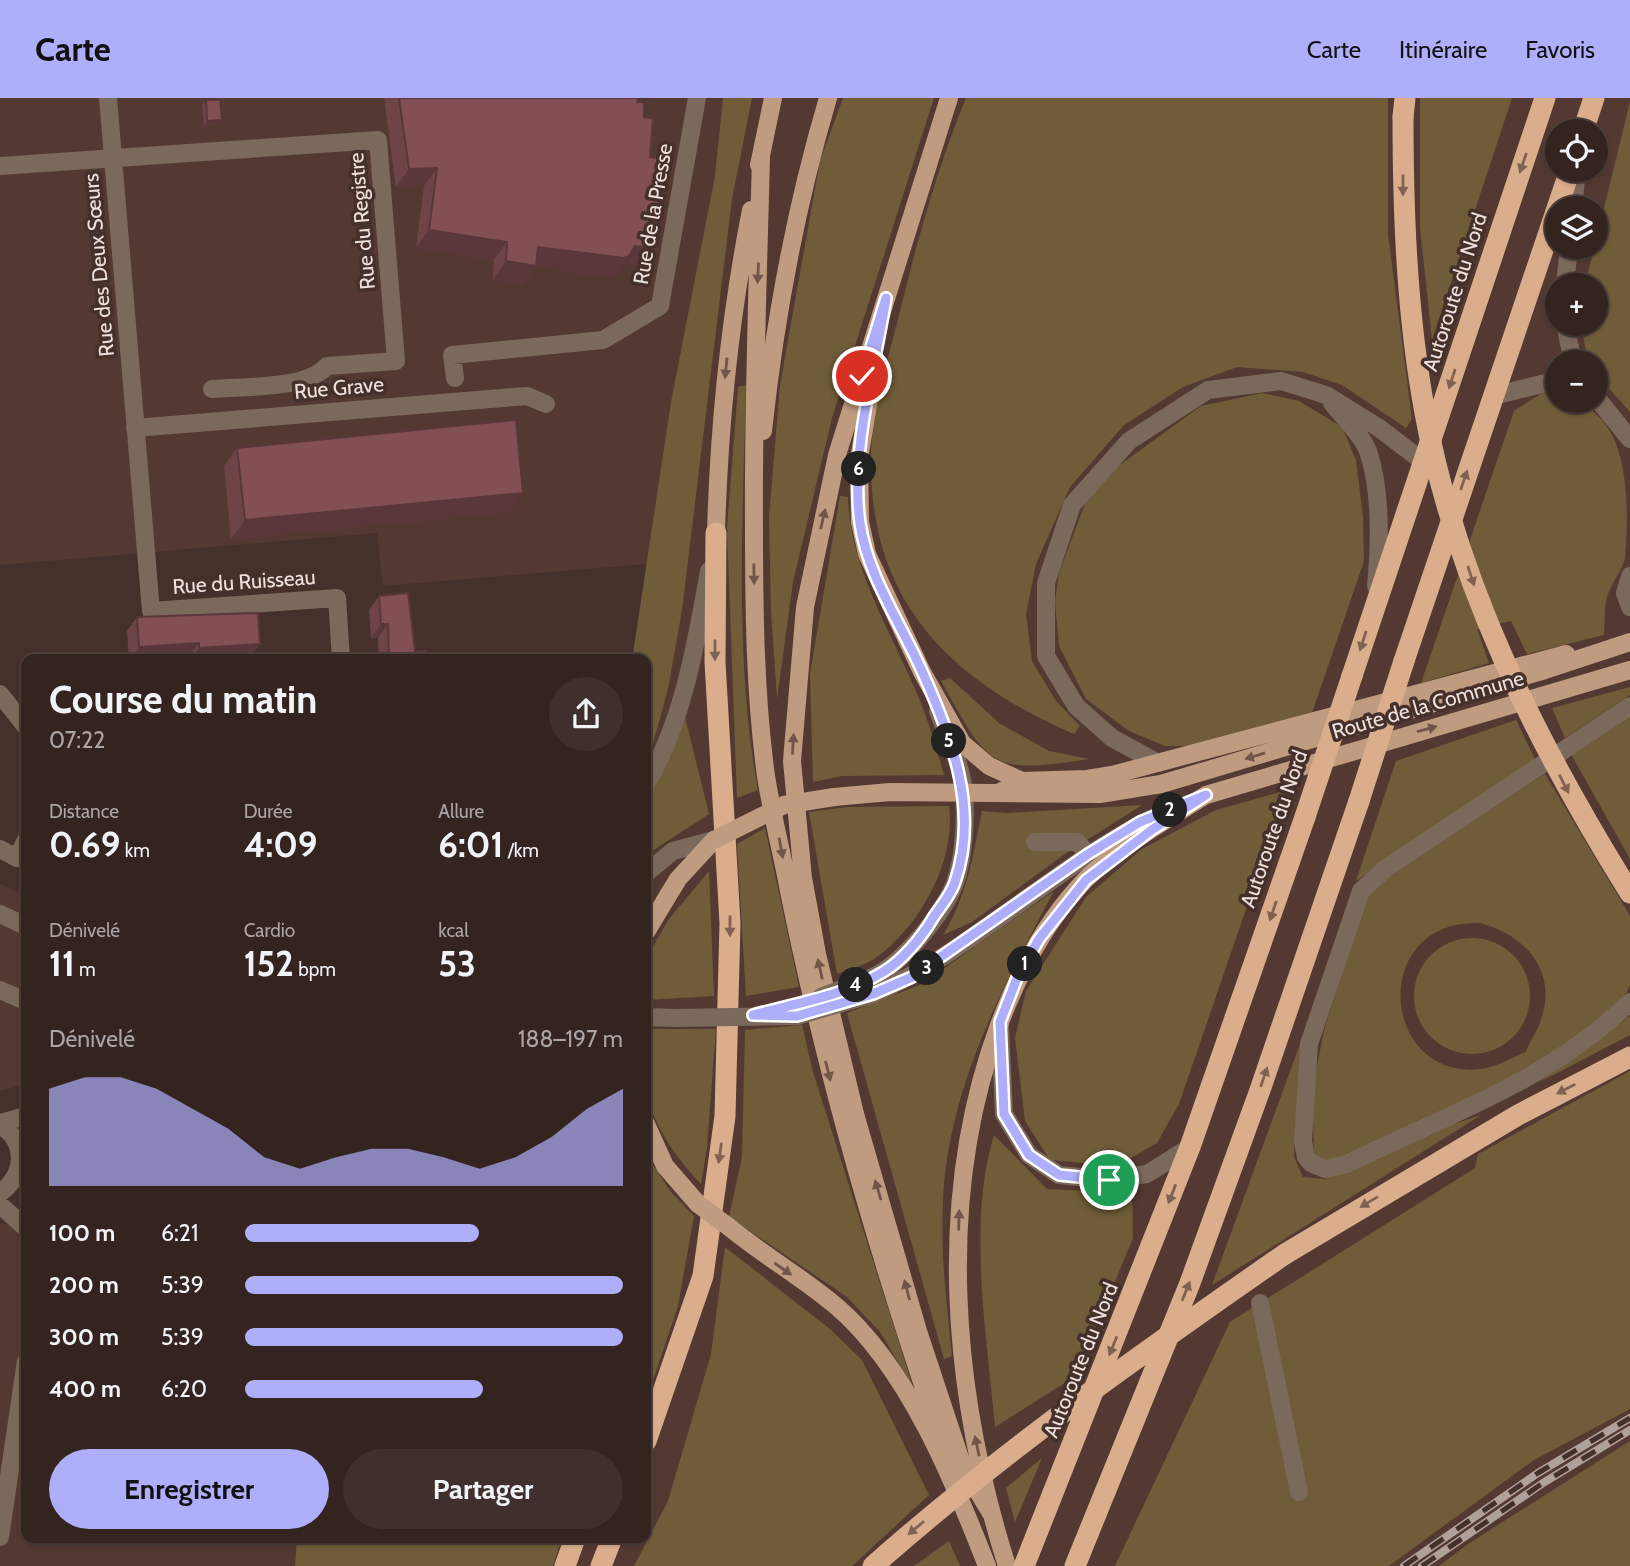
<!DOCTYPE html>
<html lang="fr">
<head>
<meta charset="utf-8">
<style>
	:root { --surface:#342420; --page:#3f302d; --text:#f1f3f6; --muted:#a9a4a5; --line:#4e413e; --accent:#afaefa }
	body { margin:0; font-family:Cabin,sans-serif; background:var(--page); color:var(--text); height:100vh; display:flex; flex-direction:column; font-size:26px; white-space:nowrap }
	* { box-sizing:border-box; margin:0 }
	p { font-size:23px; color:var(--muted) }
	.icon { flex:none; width:38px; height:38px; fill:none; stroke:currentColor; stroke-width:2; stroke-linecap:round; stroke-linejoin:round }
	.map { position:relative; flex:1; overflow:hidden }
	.details { position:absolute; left:21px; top:556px; width:630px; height:889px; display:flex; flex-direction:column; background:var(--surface); border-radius:14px; box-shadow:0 2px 5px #0004,0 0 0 2px var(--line) }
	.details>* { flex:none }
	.buttons { position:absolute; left:1545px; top:21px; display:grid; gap:14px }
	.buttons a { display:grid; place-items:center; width:63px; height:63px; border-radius:50%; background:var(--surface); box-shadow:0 2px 5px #0004,0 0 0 2px var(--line); font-size:35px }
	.pin { position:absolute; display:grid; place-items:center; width:60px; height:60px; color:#fff; margin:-30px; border:4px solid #fff; border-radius:50%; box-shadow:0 2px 7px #0007 }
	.km { position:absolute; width:35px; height:35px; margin:-18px; border-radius:50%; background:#222; color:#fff; font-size:19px; line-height:35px; text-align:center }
	.round { display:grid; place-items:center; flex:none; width:74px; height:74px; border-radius:37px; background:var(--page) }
	.headline { display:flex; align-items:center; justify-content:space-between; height:119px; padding:0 28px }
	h1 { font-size:38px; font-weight:700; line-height:52px }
	.stats { display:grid; grid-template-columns:repeat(3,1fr); gap:10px; height:119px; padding:7px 28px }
	.stats div { display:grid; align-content:center }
	.stats b { font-size:35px; font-weight:700 }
	.stats small { font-size:19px; font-weight:400 }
	.stats p { font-size:19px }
	.chart { height:196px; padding:14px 28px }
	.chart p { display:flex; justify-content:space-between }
	.chart svg { width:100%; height:126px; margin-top:7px; fill:var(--accent); opacity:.7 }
	.cta { display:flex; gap:14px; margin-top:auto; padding:14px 28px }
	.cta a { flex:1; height:80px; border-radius:42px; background:var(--accent); color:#111; font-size:28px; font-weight:700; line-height:80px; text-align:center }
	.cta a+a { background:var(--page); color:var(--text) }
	ul { padding:0 28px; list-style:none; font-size:23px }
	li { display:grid; grid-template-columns:112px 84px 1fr; align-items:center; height:52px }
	li i { height:18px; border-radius:9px; background:var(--accent) }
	header { display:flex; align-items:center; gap:42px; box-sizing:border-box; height:98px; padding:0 35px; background:var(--accent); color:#111 }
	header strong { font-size:33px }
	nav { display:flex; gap:38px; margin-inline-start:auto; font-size:24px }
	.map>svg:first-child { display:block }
	.built { fill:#543932; fill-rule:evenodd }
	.green { fill:#705c38; fill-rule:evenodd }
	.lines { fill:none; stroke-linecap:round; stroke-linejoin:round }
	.minor { stroke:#7b695c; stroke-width:18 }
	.major { stroke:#bf9b7f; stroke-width:18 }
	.highway { stroke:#daae8d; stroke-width:21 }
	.rail-casing { stroke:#b0a09c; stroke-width:8 }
	.rail { stroke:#45302b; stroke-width:5; stroke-dasharray:16; stroke-linecap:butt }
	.minor-bridge { stroke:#7b695c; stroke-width:18 }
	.major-bridge { stroke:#bf9b7f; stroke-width:18 }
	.highway-bridge { stroke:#daae8d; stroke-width:21 }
	.wall { fill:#6f4448 }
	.shaded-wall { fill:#5a373b }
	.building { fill:#814f54; stroke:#5a373b; stroke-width:2 }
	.oneway { fill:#816252 }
	.oneway2 { fill:#705548 }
	.route-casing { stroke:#fff; stroke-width:14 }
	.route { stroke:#afaefa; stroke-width:9 }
	.labels { text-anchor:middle; stroke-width:7; stroke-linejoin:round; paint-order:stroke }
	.street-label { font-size:21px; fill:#eee0dd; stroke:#45302b }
</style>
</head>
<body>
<header>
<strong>Carte</strong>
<nav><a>Carte</a><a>Itinéraire</a><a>Favoris</a></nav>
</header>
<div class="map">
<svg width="1630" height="1468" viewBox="0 0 1630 1468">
	<rect width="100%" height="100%" fill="#45302b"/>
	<!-- built -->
	<path class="built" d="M 0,0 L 1630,0 L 1630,1468 L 0,1468 L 0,1125 L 26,1130 L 26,1440 L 646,1440 L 646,562 L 632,562 L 648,466 L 383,488 L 377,435 L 0,467 ZM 1558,33 L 1596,33 L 1596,72 L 1558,72 ZM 1558,110 L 1596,110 L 1596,149 L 1558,149 ZM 1558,187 L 1596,187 L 1596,226 L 1558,226 ZM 1558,264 L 1596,264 L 1596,303 L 1558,303 Z
		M 0,786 L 26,798 L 26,986 L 0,993 Z"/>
	<!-- green -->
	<path class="green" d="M 723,0 L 752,0 L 732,101 L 682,512 L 668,591 L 651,653 L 646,662 L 646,562 L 632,562 L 671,304 L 715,78 Z
		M 843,0 L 934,0 L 832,320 L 793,484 L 777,601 L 771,513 L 769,419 L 780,287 L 820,63 Z
		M 966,0 L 1388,0 L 1388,136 L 1412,321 L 1406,330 L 1342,287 L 1303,274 L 1237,269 L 1183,289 L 1124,327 L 1070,389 L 1036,466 L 1026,516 L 1032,563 L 1056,603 L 1080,628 L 1074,636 C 951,583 870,504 871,363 C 871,314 887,265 899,217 C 917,144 937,70 966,0 Z
		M 1420,0 L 1512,0 L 1432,242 L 1420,130 Z
		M 1630,4 L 1630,314 L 1596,276 L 1596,264 L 1588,264 L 1581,226 L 1596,226 L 1596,187 L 1585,187 Z
		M 746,287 C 743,417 734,565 758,692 L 737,700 L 727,430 L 738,289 Z
		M 1262,295 L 1299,303 L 1342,329 L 1356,362 L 1363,419 L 1364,463 L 1312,615 L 1198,648 L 1165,648 L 1129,633 L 1086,601 L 1059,548 L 1055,504 L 1059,475 L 1086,403 L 1106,377 L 1201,308 Z
		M 1542,295 L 1557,296 L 1558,303 C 1630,303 1630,401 1625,460 C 1622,474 1611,485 1607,499 C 1604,510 1605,525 1604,537 L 1527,556 L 1511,523 L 1477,531 L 1489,565 L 1421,585 L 1514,313 Z
		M 840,398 L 848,399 C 850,473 894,538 921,605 C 930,628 937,653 944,677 L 842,678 L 813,684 L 810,576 Z
		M 950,580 L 999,625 L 1049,653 L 1089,661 C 988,677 989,668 941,583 Z
		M 1630,589 L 1630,597 L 1565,640 L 1552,610 Z
		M 684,615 L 709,716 L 646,757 L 646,705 Z
		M 1630,617 L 1630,761 L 1571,656 Z
		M 1516,622 L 1535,661 L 1356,783 L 1396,663 Z
		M 1545,676 L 1630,818 L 1630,887 L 1624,900 L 1606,921 L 1526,976 L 1347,1060 L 1318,1063 L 1314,1053 L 1312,994 L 1324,932 L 1368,795 L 1400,769 ZM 1480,825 C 1526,837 1559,874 1540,924 C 1537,935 1529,943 1526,954 C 1511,960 1497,969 1481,971 C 1380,983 1368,821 1480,825 Z
		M 1287,692 L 1179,1006 L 1157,1045 L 1117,1068 L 1050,1062 L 1025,1023 L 1015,940 L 1026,893 L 1086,799 L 1142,751 L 1216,712 Z
		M 1142,707 L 1065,756 L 972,824 L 943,837 C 967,798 973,758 982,713 L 1006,715 Z
		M 949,708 C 956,763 921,826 877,859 C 866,867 850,871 837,876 L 809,714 L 848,709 Z
		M 765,730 L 799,889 L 746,898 L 737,746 Z
		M 709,773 L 714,898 L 646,902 L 646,860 L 669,821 Z
		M 1054,793 C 1002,890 948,990 943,1103 C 940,1155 947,1207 952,1258 L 944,1261 L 847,915 L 922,886 Z
		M1414 898a58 58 0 1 1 116 0a58 58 0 1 1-116 0Z
		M 1630,918 L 1630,937 L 1538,985 Z
		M 802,927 L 813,974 L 913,1289 L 880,1234 L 847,1199 L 729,1119 L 742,1059 L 745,932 Z
		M 646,931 L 716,931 L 707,1049 L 701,1086 C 677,1061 649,1023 646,987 C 644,968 646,950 646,931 Z
		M 1300,946 L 1294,1059 L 1303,1079 L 1325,1081 L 1409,1041 L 1481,1017 L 1212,1187 Z
		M 1630,973 L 1630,1311 L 1534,1362 L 1389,1468 L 1115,1468 L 1230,1224 L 1475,1070 L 1478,1056 Z
		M 994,1037 L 1047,1091 L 1132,1095 L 1133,1140 L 1076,1278 L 995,1329 C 987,1240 967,1123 994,1037 Z
		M 646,1056 L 670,1093 L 694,1118 L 678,1208 L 646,1303 Z
		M 725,1149 L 830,1231 L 862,1262 L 929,1397 L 852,1468 L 634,1468 L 668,1403 L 711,1256 Z
		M 1630,1343 L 1630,1468 L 1439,1468 L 1468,1446 Z
		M 1042,1360 L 1015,1424 L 1006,1390 Z
		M 297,1440 L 562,1440 L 553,1468 L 295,1468 Z
		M 949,1443 L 960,1468 L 914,1468 Z"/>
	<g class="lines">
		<!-- minor -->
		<path class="minor" d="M 108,0 L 151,513 L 337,500 L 341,562
			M 0,68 L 378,42 L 396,263 L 327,268 C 305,292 244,288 212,291
			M 1573,110 L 1577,72
			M 1565,187 L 1569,149
			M 1565,226 L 1573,264
			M 455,280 L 452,257 L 603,242 L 660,208 L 697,0
			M 1493,298 L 1558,282
			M 1596,299 L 1630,341
			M 1332,305 C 1343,319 1362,337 1368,353 C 1382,394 1380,446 1376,488
			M 135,330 L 527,298 L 546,306
			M 1630,478 L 1625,495 L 1630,509
			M 0,596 L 26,629
			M 1630,608 L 1385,771 L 1361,793 L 1309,946 L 1303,1043 L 1306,1059 L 1311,1065 L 1325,1071 L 1347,1066 C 1448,1016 1546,985 1630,904
			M 1158,665 L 1112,640 L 1076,608 L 1046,558 L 1046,485 L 1072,407 L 1129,343 L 1208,292 L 1281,283 L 1326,297 L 1379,330 L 1425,365
			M 646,686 C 684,622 696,545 709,473
			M 1035,744 L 1077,744 L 1088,756
			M 0,751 L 17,760 L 26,742
			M 646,775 L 673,753 L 714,742
			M 0,816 L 26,828
			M 871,880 C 902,866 942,818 955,785 C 964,759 966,722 964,694 C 961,666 948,639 938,613
			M 0,892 L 23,902 L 26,896
			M 873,896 C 984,848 1067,754 1179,708
			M 646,919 L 676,920
			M 1000,928 L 1004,1016 L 1029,1057 L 1059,1077 L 1109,1082 L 1147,1076 L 1190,1049
			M 0,1025 L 26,1018
			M 0,1027 C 28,1044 25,1077 0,1095
			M 0,1107 L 26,1130
			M 1260,1205 L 1299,1394
			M 0,1439 L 26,1263"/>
		<!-- major -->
		<path class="major" d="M 949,0 L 837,357 L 805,509 L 792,663 L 803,780 L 817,856 L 855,1016 L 918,1233 L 963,1369 L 991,1415
			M 761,58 C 758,182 753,306 754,430 C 754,512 755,597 766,678 C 772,717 782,755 789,793 C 826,978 878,1156 939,1335 L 941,1359
			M 759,67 L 773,0
			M 875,265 L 859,361 L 860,424 L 867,456 L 922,574 L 962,645 L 989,668 L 1022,683
			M 763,333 C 775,221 796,108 828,0
			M 716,435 C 719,326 730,219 751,112
			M 1000,694 L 1022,683 L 1087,681 L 1112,677 L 1566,556
			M 834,699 L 890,694 L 1100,696 L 1161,686 L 1545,572 L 1630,544
			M 646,834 L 678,781 L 714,742
			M 646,1026 L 665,1068 L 698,1106
			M 729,1129 C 763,1157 803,1180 836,1208 C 907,1268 954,1383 987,1468
			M 1007,1468 C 952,1294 935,1100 999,927 C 1019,874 1045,823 1085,782 C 1119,748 1165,723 1206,697 L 1630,572"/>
		<!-- highway -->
		<path class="highway" d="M 1403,19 L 1405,0
			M 1583,33 L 1594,0
			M 1404,563 L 1570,72
			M 1352,578 L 1545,0
			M 1285,1156 L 1518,1017 L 1630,959
			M 646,1343 L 703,1178 L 725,1018 L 730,825 L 715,564 L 716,435
			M 565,1468 L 575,1440
			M 601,1468 L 612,1440
			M 1024,1468 L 1190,1049 L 1305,719
			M 1075,1468 L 1190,1185 L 1260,992 L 1359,703"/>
		<defs>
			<path id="rail" d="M 1404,1468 L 1538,1375 L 1630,1320
				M 1422,1468 L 1543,1385 L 1630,1332"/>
		</defs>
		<!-- rail casing -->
		<use href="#rail" class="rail-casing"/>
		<!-- rail -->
		<use href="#rail" class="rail"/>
		<!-- minor-bridge -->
		<path class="minor-bridge" d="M 821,899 L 871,880
			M 676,920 L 797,918 L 873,896"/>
		<!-- major-bridge -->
		<path class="major-bridge" d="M 714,742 L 784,707 L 834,699
			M 698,1106 L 729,1129"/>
		<!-- highway-bridge -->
		<path class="highway-bridge" d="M 1403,19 C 1403,117 1407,218 1425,315 C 1457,488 1538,647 1630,795
			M 1359,703 L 1404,563
			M 1305,719 L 1352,578
			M 873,1468 C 1003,1353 1144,1254 1285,1156"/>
	</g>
	<!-- wall -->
	<path class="wall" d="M 384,0 L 638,0 L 637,4 L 644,19 L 650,59 L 654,150 L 641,168 L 624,166 L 616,177 L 611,179 L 536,169 L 523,187 L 493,181 L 494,162 L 416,150 L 424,88 L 396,89 Z
		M 206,2 L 222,22 L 219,27 L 204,28 L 202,7 Z
		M 237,350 L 510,414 L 231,441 L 224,368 Z
		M 379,498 L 415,554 L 427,562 L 379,562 L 378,540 L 371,540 L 369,512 Z
		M 137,519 L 250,560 L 222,562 L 189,562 L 189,559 L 129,562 L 127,533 Z"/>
	<!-- shaded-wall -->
	<path class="shaded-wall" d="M 222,22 L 219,27 L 204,28 L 207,23 Z
		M 437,70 L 424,88 L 396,89 L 409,71 Z
		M 429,132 L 507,144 L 494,162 L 416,150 Z
		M 635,148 L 654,150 L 641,168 L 624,166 L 616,177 L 611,179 L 536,169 L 523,187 L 493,181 L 506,163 L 538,149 Z
		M 523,395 L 510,414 L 231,441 L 245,422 Z
		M 381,526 L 388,526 L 378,540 L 371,540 Z
		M 199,545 L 189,559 L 130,562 L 139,549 Z
		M 260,546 L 250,560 L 222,562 L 190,562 L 199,550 Z
		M 397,556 L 393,562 L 386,562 L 389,557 Z"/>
	<!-- building -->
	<path class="building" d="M 399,0 L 638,0 L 637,4 L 644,4 L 644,19 L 653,20 L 650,59 L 667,61 L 654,150 L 635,148 L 629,158 L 624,160 L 538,149 L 536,168 L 506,163 L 507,144 L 429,132 L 437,70 L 409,71 Z
		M 206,2 L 220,2 L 222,22 L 207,23 Z
		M 516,322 L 523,395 L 245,422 L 237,350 Z
		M 408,495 L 415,554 L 426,553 L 427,562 L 398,562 L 397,556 L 389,557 L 388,526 L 381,526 L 379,498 Z
		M 258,515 L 260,546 L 199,550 L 199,545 L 139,549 L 137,519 Z"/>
	<!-- one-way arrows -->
	<defs><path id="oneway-solid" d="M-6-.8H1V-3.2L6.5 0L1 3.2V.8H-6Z" transform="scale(1.75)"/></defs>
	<g class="oneway">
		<use href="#oneway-solid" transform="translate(1523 65) rotate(109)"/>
		<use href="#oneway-solid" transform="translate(1403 87) rotate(90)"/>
		<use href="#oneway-solid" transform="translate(1452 281) rotate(108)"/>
		<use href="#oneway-solid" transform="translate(1464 382) rotate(-71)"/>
		<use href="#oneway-solid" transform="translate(1471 478) rotate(72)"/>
		<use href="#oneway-solid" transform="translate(1363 543) rotate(108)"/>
		<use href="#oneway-solid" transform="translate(715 552) rotate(90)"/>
		<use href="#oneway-solid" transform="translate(1564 686) rotate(63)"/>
		<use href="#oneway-solid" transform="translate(1273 813) rotate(109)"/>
		<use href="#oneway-solid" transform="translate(730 828) rotate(90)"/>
		<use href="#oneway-solid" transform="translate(1264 979) rotate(-71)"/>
		<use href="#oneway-solid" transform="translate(1566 991) rotate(153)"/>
		<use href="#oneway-solid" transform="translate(720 1055) rotate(98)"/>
		<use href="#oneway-solid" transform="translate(1172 1096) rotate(111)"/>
		<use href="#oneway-solid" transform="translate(1369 1104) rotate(149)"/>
		<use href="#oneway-solid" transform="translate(1186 1193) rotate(-68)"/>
		<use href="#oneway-solid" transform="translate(1113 1248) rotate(112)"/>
		<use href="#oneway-solid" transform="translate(916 1430) rotate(140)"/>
	</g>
	<g class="oneway2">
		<use href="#oneway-solid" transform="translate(758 175) rotate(93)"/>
		<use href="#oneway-solid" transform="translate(726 270) rotate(96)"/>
		<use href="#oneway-solid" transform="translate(823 421) rotate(-77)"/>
		<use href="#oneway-solid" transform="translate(754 476) rotate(89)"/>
		<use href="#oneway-solid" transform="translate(1427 631) rotate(-15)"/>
		<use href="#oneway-solid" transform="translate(793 646) rotate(-87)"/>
		<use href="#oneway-solid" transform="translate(1255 658) rotate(163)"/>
		<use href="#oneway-solid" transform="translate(781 750) rotate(79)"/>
		<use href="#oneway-solid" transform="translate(820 871) rotate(-103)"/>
		<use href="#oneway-solid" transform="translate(828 973) rotate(76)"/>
		<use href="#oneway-solid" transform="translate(878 1092) rotate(-107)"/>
		<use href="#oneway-solid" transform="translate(959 1122) rotate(-88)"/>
		<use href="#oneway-solid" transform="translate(783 1171) rotate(35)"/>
		<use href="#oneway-solid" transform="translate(907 1192) rotate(-105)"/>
		<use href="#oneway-solid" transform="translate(977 1348) rotate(-102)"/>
	</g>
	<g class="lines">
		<defs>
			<path id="route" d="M 862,278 L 886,200 C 875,269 850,354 860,425 C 867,476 900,524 921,571 C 951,637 980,711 955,784 C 951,797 940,809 933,820 C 922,839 902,863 883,874 C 844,898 796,905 753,917 L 797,918 L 873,896 L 912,879 L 1088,756 L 1140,724 L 1206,697 L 1153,731 L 1086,782 L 1039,841 L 1017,880 L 1000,924 L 1004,1016 L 1029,1057 L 1059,1077 L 1109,1082"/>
		</defs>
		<!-- route casing -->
		<use href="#route" class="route-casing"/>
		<!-- route -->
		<use href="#route" class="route"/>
	</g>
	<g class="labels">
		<!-- street labels -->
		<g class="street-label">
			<text transform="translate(653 116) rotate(-80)" y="7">Rue de la Presse</text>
			<text transform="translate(362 123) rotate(-95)" y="7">Rue du Registre</text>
			<text transform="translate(99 167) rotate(-95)" y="7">Rue des Deux Sœurs</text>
			<text transform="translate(1455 194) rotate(-72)" y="7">Autoroute du Nord</text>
			<text transform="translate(339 290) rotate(-5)" y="7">Rue Grave</text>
			<text transform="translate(244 484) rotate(-4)" y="7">Rue du Ruisseau</text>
			<text transform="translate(1428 607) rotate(-16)" y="7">Route de la Commune</text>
			<text transform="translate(1274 731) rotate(-71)" y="7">Autoroute du Nord</text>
			<text transform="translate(1081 1262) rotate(-68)" y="7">Autoroute du Nord</text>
		</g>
	</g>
</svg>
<div class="buttons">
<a><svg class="icon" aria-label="locate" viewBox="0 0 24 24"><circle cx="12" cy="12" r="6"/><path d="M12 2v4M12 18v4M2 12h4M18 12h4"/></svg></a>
<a><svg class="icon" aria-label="layers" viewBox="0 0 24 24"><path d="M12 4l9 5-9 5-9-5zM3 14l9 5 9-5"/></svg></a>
<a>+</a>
<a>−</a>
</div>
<div class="pin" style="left:1109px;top:1082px;background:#1e9e55"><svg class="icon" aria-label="arrive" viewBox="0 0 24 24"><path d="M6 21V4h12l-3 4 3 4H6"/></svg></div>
<div class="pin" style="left:862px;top:278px;background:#d93025"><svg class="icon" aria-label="check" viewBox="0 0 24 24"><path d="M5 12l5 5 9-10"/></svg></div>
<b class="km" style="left:1025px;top:866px">1</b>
<b class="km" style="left:1170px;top:712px">2</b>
<b class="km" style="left:927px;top:870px">3</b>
<b class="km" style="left:856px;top:887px">4</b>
<b class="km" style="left:949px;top:643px">5</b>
<b class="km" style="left:859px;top:371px">6</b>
<section class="details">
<div class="headline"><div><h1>Course du matin</h1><p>07:22</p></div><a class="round"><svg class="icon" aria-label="share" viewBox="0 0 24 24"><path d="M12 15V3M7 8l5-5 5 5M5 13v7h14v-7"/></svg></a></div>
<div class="stats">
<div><p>Distance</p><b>0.69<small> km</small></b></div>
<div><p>Durée</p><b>4:09</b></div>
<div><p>Allure</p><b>6:01<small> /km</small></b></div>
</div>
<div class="stats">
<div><p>Dénivelé</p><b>11<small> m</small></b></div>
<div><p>Cardio</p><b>152<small> bpm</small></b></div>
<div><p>kcal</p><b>53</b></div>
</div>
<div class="chart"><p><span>Dénivelé</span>188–197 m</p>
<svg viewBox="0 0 160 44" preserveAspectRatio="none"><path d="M0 44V10L10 6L20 6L30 10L40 17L50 24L60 34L70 38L80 34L90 31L100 31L110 34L120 38L130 34L140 27L150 17L160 10V44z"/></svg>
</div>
<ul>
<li><b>100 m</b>6:21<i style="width:62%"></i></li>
<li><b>200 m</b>5:39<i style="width:100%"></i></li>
<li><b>300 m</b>5:39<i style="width:100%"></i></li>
<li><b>400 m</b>6:20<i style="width:63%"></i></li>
</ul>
<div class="cta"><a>Enregistrer</a><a>Partager</a></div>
</section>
</div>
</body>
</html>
